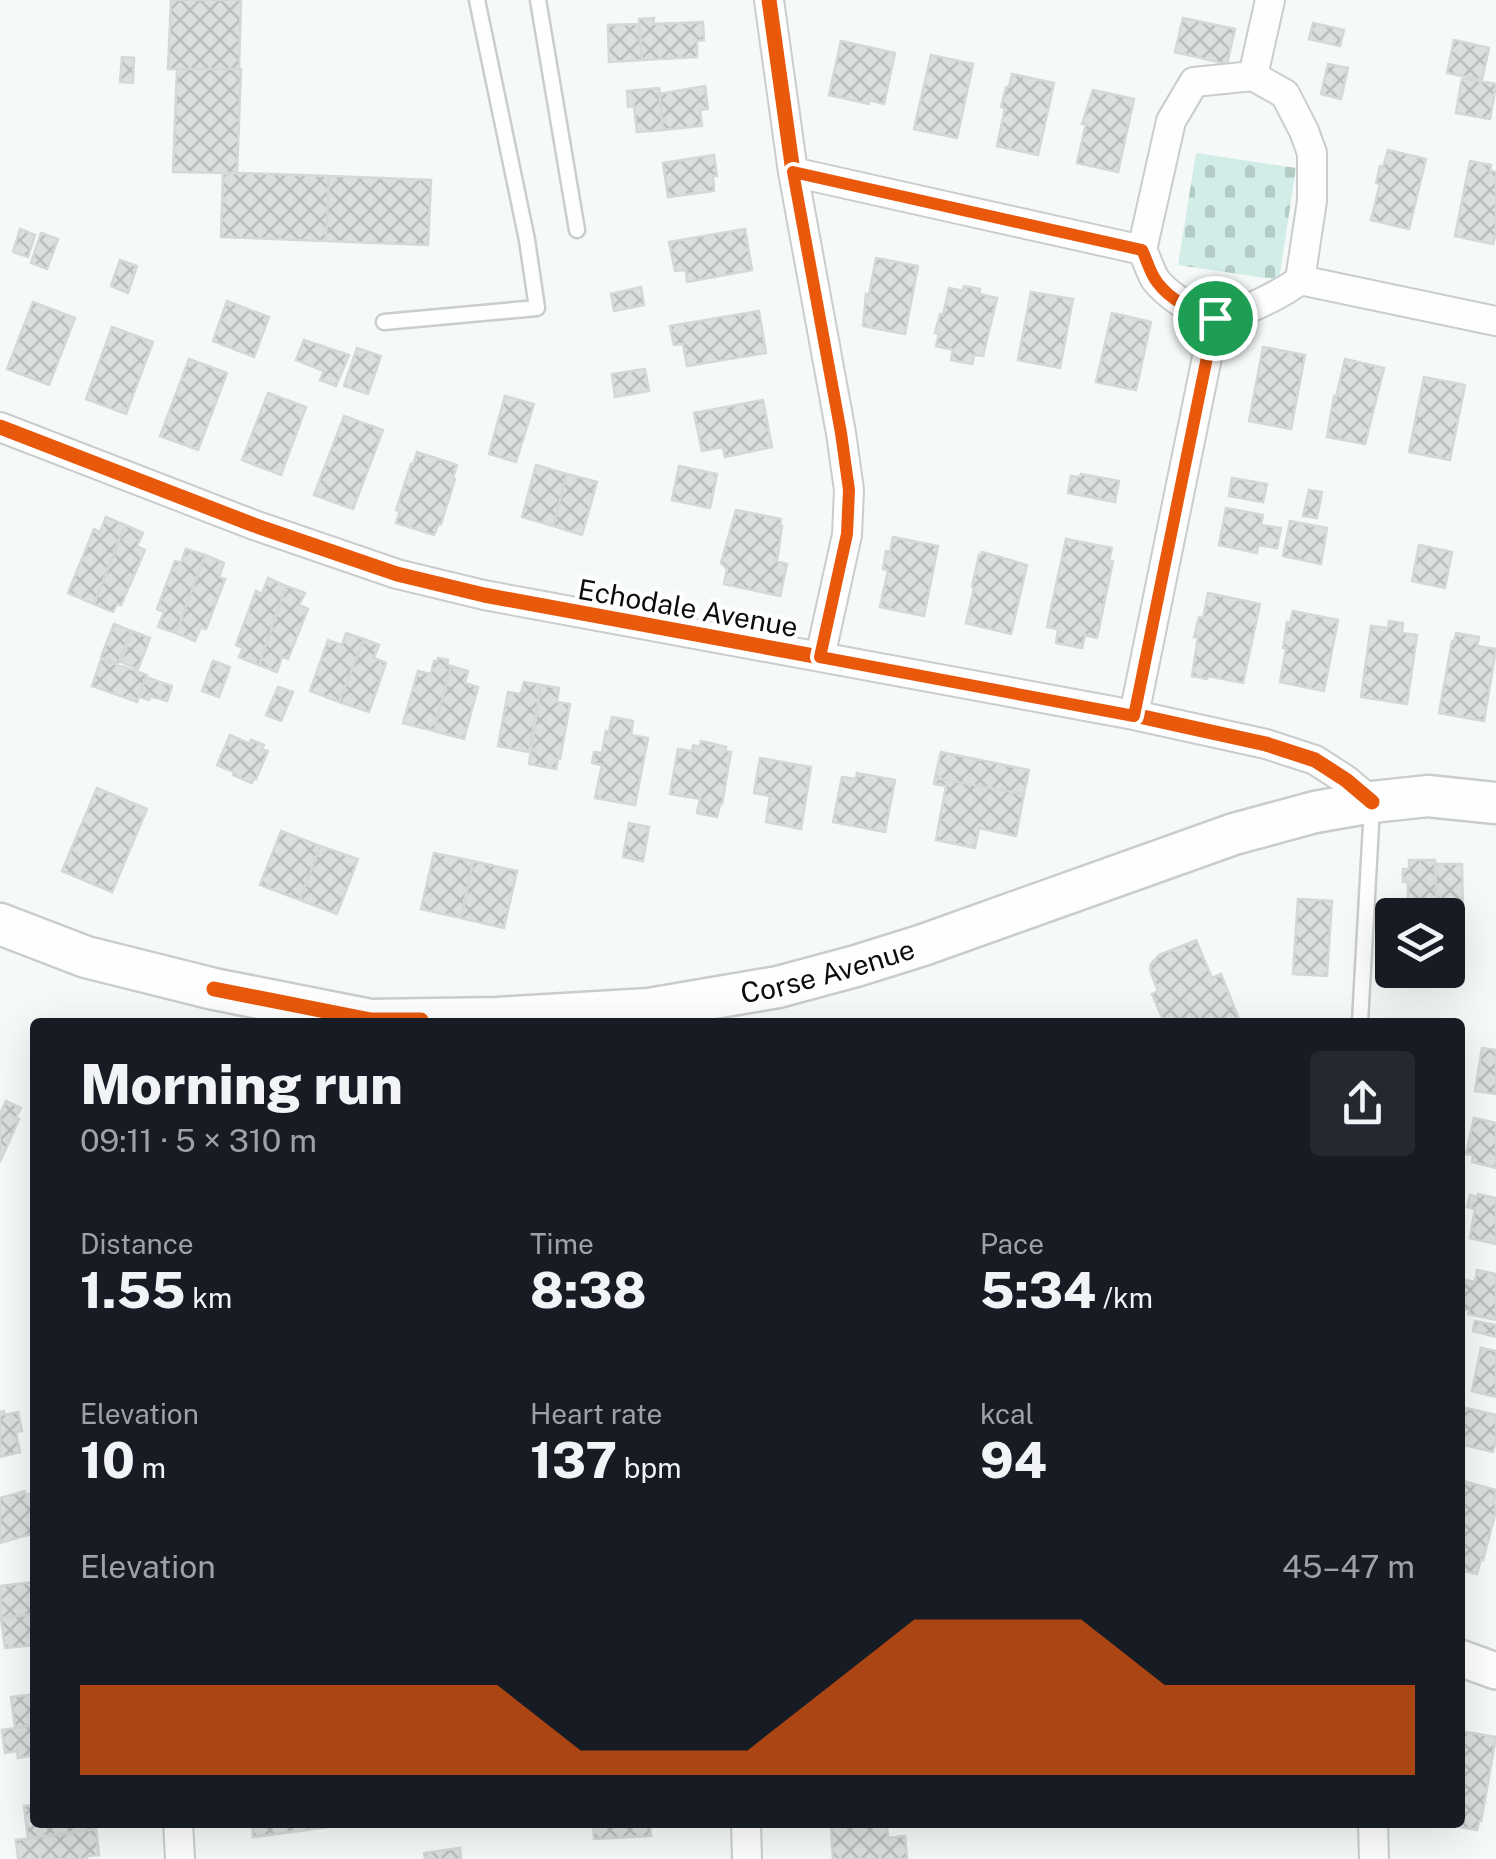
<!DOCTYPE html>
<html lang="en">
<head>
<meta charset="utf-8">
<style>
	:root { --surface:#171b24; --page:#242831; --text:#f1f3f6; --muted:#9ea1a6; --accent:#ea580c }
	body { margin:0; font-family:"Public Sans",sans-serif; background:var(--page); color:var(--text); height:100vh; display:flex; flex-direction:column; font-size:38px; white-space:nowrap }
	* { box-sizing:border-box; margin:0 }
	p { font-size:32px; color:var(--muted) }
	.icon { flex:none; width:55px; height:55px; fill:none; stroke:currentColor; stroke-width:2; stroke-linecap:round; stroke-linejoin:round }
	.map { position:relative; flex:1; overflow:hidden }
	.side { position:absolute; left:30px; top:1018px; width:1435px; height:810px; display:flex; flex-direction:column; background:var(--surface); border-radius:10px; box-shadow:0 10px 40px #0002 }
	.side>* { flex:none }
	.tools { position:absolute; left:1375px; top:898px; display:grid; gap:20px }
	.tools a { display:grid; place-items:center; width:90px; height:90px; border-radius:10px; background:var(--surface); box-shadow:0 10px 40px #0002; font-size:50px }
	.pin { position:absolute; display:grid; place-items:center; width:85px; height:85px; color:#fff; margin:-42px; border:5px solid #fff; border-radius:50%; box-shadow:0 2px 10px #0007 }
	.round { display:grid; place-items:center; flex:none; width:105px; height:105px; border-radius:10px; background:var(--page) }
	.summary { display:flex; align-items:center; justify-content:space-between; height:170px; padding:0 50px }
	h1 { font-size:55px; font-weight:800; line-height:75px }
	.metrics { display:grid; grid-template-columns:repeat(3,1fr); gap:15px; height:170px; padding:10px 50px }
	.metrics div { display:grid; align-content:center }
	.metrics b { font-size:50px; font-weight:800 }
	.metrics small { font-size:28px; font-weight:400 }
	.metrics p { font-size:28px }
	.chart { height:280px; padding:20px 50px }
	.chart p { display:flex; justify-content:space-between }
	.chart svg { width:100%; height:180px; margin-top:10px; fill:var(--accent); opacity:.7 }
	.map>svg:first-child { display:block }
	.cemetery { fill:url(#cemetery-stones) }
	.building { fill:url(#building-cross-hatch); stroke:#d5d8d8; stroke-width:2.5 }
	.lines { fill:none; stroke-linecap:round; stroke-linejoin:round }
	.service-casing { stroke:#cacdcd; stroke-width:19 }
	.minor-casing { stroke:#cacdcd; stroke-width:32 }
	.tertiary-casing { stroke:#cacdcd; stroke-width:40 }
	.secondary-casing { stroke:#cacdcd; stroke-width:45 }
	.service { stroke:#fefefe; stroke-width:14 }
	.minor { stroke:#fefefe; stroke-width:28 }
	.tertiary { stroke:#fefefe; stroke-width:35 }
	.secondary { stroke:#fefefe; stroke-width:40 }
	.cycleway-casing { stroke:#fff; stroke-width:21 }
	.cycleway { stroke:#e8590c; stroke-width:15 }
	.route-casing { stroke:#fff; stroke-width:20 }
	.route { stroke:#ea580c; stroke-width:12 }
	.labels { text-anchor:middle; stroke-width:9; stroke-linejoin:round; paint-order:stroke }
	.street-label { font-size:28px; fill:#0b0d0d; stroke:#fff }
</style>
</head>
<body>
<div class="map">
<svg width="1496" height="1859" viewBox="0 0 1496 1859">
	<defs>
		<pattern id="cemetery-stones" width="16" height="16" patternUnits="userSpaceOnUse" patternTransform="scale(2.5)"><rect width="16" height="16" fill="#d2ede7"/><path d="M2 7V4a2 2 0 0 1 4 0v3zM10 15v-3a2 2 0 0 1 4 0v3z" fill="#b3cac5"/></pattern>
		<pattern id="building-cross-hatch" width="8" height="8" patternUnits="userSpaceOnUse" patternTransform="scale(2.5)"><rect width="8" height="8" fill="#dbdfde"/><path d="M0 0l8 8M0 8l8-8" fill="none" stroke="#bbbebd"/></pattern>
	</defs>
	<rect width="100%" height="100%" fill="#f5f9f8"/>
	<!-- cemetery -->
	<path class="cemetery" d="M 1196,153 L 1296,168 L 1279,280 L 1178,265 Z"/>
	<!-- building -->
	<path class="building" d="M 171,0 L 241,0 L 239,69 L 168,69 Z
		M 654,18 L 653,24 L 703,22 L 704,40 L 697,41 L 697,57 L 642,60 L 639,19 Z
		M 1183,18 L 1235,29 L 1227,64 L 1175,52 Z
		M 1313,23 L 1344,30 L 1340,46 L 1309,39 Z
		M 639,24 L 642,60 L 609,62 L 608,25 Z
		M 1454,40 L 1489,48 L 1482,80 L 1447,73 Z
		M 841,41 L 895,53 L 884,104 L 869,100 L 869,104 L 829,95 Z
		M 931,55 L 973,64 L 957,138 L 914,129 Z
		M 122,57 L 134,58 L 133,83 L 120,82 Z
		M 1328,64 L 1348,68 L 1341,99 L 1321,94 Z
		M 177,69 L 241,69 L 237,173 L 173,172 Z
		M 1012,74 L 1054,83 L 1038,155 L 997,146 L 1005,108 L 1001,107 L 1006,87 L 1009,87 Z
		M 1462,78 L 1496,84 L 1490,119 L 1456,113 Z
		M 705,86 L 708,109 L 700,110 L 702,126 L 663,130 L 659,94 Z
		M 659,88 L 663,130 L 637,132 L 634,106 L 628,107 L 627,91 Z
		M 1093,90 L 1134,99 L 1118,172 L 1077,163 L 1086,124 L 1082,124 Z
		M 1388,150 L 1426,159 L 1409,229 L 1371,220 L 1380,184 L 1376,183 L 1380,166 L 1383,167 Z
		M 714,155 L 717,176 L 713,176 L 714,191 L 668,197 L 663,163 Z
		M 1470,161 L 1491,165 L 1490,171 L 1496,172 L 1496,232 L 1493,244 L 1455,236 Z
		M 237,173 L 329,176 L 326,241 L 221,237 L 223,174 Z
		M 329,176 L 431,180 L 428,245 L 326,241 Z
		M 20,229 L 35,235 L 28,257 L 13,252 Z
		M 745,229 L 752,270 L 687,282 L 686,270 L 675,271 L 669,242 Z
		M 41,233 L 58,239 L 47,269 L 31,263 Z
		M 876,258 L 918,266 L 905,334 L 863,326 L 866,294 L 869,295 Z
		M 120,260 L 137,266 L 128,293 L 111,286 Z
		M 964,286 L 980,289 L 979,294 L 997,298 L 983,356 L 974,355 L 972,364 L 951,360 L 953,350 L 936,346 L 939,334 L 935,333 L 940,314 L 943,315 L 949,288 L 963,291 Z
		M 641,287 L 644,305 L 614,311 L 611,294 Z
		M 1031,292 L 1073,299 L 1060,368 L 1018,360 Z
		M 227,301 L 269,317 L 254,357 L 213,341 Z
		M 33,302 L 75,318 L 49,385 L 7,369 Z
		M 759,311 L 766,353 L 687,366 L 683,344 L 674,345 L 670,326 Z
		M 1112,313 L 1151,322 L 1136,390 L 1096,382 Z
		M 112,327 L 153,342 L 126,414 L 86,399 Z
		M 304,340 L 349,355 L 336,386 L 320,380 L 324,371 L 296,360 Z
		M 1263,347 L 1305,355 L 1291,429 L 1249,421 Z
		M 357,348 L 381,356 L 368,394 L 344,386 Z
		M 189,359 L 227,373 L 198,450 L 160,436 Z
		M 1345,359 L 1384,368 L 1365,444 L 1327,437 L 1334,396 L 1336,397 Z
		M 645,369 L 649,391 L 615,397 L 612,374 Z
		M 1424,377 L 1465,385 L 1450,460 L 1409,452 Z
		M 268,393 L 306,407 L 281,475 L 242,460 Z
		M 505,396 L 534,404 L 516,462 L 489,454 Z
		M 763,400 L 772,447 L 725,457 L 723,447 L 702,451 L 694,413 Z
		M 344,416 L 383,430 L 353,509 L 314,495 Z
		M 417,452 L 457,465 L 453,478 L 455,479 L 441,524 L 439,523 L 434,535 L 396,523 L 400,511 L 396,510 L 411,464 L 413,465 Z
		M 536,465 L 567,474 L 553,526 L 522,517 Z
		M 679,466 L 717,474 L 710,508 L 672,500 Z
		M 567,474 L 597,482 L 582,535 L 553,526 Z
		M 1081,474 L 1119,481 L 1115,502 L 1068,493 L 1071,476 L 1080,477 Z
		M 1232,478 L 1267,484 L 1263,502 L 1229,496 Z
		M 1309,490 L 1322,492 L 1317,518 L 1303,516 Z
		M 1226,508 L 1263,515 L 1261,525 L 1281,528 L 1277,548 L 1258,545 L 1257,553 L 1219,545 Z
		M 736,510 L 781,519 L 780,526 L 782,526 L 777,561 L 787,564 L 780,596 L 724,584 L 727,569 L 721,563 Z
		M 106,517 L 125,525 L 94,604 L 68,593 L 94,529 L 100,532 Z
		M 1290,521 L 1327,528 L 1321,564 L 1283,556 Z
		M 125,525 L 143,533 L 137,546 L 145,550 L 121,605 L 117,604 L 113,612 L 94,604 Z
		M 893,537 L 938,546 L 924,616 L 880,607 L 888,570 L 883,569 L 886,551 L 890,552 Z
		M 1066,539 L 1112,548 L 1109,560 L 1113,561 L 1097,638 L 1085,635 L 1082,648 L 1056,643 L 1058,629 L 1047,627 Z
		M 1419,545 L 1452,552 L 1445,588 L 1412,581 Z
		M 186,549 L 205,555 L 176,633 L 158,627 L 164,612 L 157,609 L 175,561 L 181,563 Z
		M 982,552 L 1027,565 L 1011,634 L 966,623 L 974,588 L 972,587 L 979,555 L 981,556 Z
		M 205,555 L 224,563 L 219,577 L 225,579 L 206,629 L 201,627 L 195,641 L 176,633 Z
		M 268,578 L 286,586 L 259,665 L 239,657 L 243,648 L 236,645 L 256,591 L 262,594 Z
		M 286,586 L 305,593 L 299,605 L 308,609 L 288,659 L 282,657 L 277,672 L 259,665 Z
		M 1208,593 L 1260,604 L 1243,683 L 1208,676 L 1207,679 L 1192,676 L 1198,637 L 1194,637 L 1199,617 L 1203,618 Z
		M 1293,611 L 1338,620 L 1324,691 L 1280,682 L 1286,648 L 1283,648 L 1287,622 L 1290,623 Z
		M 1389,621 L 1403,623 L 1402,633 L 1417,635 L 1407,704 L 1361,697 L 1371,626 L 1388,628 Z
		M 114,624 L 131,631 L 118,664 L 101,657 Z
		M 132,631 L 150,638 L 138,669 L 121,662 Z
		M 346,633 L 364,639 L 339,702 L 310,691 L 328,640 L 342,645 Z
		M 1456,633 L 1479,637 L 1477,646 L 1496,649 L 1484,721 L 1439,713 L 1452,641 L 1454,642 Z
		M 364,639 L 379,645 L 374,658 L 386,663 L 369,712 L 339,702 Z
		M 438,658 L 448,660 L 447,665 L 451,666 L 434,731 L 403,723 L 418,671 L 431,674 L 434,661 L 437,662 Z
		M 101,659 L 147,675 L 137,702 L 92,686 Z
		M 213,661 L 230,667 L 219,697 L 202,691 Z
		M 451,666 L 468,671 L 465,683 L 478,687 L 464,739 L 434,731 Z
		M 146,677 L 172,686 L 167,701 L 150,696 L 149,700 L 139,697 Z
		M 524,682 L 541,685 L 529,752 L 498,746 L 508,692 L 521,694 Z
		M 541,685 L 559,688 L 557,702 L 570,704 L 560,759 L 558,758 L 556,769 L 529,764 Z
		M 278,687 L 293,692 L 281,721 L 266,715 Z
		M 612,717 L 633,721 L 631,735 L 648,738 L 635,805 L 595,798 L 602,765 L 592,763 L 594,752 L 602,753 L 606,731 L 609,732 Z
		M 230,735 L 250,744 L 251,740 L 264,745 L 262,749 L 268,751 L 256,779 L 254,778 L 252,783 L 233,775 L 234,772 L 217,765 Z
		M 701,741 L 726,747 L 725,751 L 731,752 L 722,804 L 720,804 L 717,817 L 697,813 L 700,799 L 670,794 L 678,749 L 692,751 L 693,745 L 700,747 Z
		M 941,752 L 1029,770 L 1024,794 L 935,778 Z
		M 760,758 L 811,767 L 801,829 L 766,822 L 770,796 L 754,793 Z
		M 857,773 L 895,780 L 885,832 L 833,822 L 842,777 L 856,779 Z
		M 935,778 L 1024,794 L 1016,836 L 979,828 L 975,848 L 936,840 L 946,786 L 934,784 Z
		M 97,788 L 147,809 L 112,892 L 62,871 Z
		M 629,823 L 649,827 L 643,861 L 623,857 Z
		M 281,831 L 320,846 L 300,900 L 260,885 Z
		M 320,846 L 358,859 L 337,914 L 300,900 Z
		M 434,853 L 473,861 L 461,918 L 421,909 Z
		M 1409,860 L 1435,860 L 1437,915 L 1405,915 L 1405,906 L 1408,906 L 1408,882 L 1403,882 L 1403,869 L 1409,869 Z
		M 473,861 L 517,871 L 504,928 L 461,918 Z
		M 1435,864 L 1462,864 L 1464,956 L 1448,957 L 1448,915 L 1437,915 Z
		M 1298,899 L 1332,901 L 1327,976 L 1293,974 Z
		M 1196,940 L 1212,978 L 1221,974 L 1240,1022 L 1164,1022 L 1152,994 L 1158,991 L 1150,970 L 1151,964 L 1159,955 Z
		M 1482,1048 L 1496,1050 L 1496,1094 L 1475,1091 Z
		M 6,1101 L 21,1108 L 16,1117 L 19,1119 L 0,1162 L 0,1114 Z
		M 1474,1118 L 1496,1123 L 1496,1168 L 1472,1162 L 1473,1155 L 1466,1154 Z
		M 1478,1194 L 1496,1198 L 1496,1244 L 1470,1238 L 1475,1209 L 1467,1207 L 1470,1195 L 1477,1197 Z
		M 1477,1270 L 1496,1274 L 1496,1320 L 1468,1314 L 1469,1310 L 1460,1309 L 1461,1279 L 1475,1282 Z
		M 1475,1321 L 1496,1325 L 1496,1337 L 1473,1331 Z
		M 1481,1348 L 1496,1351 L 1496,1397 L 1472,1391 Z
		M 1462,1407 L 1496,1415 L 1496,1442 L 1493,1452 L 1460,1444 L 1460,1417 Z
		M 4,1411 L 5,1415 L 18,1412 L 22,1431 L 16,1432 L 20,1452 L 0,1457 L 0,1412 Z
		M 1460,1480 L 1496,1490 L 1494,1504 L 1496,1505 L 1496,1511 L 1483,1560 L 1481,1559 L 1477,1574 L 1460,1570 Z
		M 25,1491 L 26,1495 L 35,1493 L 35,1533 L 0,1543 L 0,1498 Z
		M 35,1582 L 35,1614 L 1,1618 L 0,1586 Z
		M 35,1614 L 35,1645 L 5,1648 L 1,1618 Z
		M 35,1694 L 35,1725 L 15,1727 L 11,1697 Z
		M 35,1725 L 35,1755 L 18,1758 L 17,1751 L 5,1753 L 2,1730 Z
		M 1460,1731 L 1496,1737 L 1481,1821 L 1479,1821 L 1477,1830 L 1453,1826 L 1453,1822 L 1460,1822 Z
		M 35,1805 L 35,1822 L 96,1822 L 96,1829 L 28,1839 L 24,1806 Z
		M 252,1822 L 337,1822 L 337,1826 L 253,1837 Z
		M 593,1822 L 650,1822 L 651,1836 L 594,1839 Z
		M 887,1825 L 888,1838 L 905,1836 L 907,1859 L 833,1859 L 831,1828 Z
		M 96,1829 L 99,1855 L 87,1856 L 87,1859 L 18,1859 L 16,1840 Z
		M 460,1848 L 461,1859 L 425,1859 L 424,1853 Z"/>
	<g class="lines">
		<defs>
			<path id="service" d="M 538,0 L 577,230
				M 384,322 L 537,308 L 527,240 L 477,0
				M 1360,1022 L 1372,807"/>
			<path id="minor" d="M 769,0 L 793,172 L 841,433 L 849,490 L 847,535 L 820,657
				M 1253,76 L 1270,0
				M 793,172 L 1142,250
				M 1142,250 L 1171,121 L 1194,82 L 1253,76 L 1285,94 L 1304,131 L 1312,153 L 1312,201 L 1300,280
				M 1142,250 C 1147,259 1150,271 1155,279 C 1164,292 1198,317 1214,318 C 1233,319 1285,292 1300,280
				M 1300,280 L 1496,321
				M 0,427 L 254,525 L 397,574 L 484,595 L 1134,715 L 1266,744 L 1315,760 L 1346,780 L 1372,802
				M 1134,715 L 1215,318
				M 178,1822 L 180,1859
				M 746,1822 L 747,1859
				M 1373,1822 L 1374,1859"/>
			<path id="tertiary" d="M 1460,1658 L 1496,1671"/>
			<g id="secondary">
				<path id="s1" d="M 0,924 L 86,957 L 214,989 L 371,1020 L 497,1018 L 649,1009 L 778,987 L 856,966 L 923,945 L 1234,834 L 1315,812 L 1372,802 L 1428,796 L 1496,803"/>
			</g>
		</defs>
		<!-- service casing -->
		<use href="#service" class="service-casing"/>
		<!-- minor casing -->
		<use href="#minor" class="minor-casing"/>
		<!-- tertiary casing -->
		<use href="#tertiary" class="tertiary-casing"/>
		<!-- secondary casing -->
		<use href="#secondary" class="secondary-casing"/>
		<!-- service -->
		<use href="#service" class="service"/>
		<!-- minor -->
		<use href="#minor" class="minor"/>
		<!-- tertiary -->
		<use href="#tertiary" class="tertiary"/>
		<!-- secondary -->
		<use href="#secondary" class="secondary"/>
		<defs>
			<path id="cycleway" d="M 769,0 L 793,172 L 841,433 L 849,490 L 847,535 L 820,657
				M 0,427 L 254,525 L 397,574 L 484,595 L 1134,715 L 1266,744 L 1315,760 L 1346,780 L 1372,802
				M 214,989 L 371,1020 L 421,1020"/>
		</defs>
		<!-- cycleway casing -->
		<use href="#cycleway" class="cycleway-casing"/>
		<!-- cycleway -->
		<use href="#cycleway" class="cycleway"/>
	</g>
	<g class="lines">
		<defs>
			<path id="route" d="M 793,172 L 1142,250 C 1147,260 1150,273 1157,282 C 1170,300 1194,312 1215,318 L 1134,716 L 820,657 L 847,534 L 849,490 L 841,433 Z"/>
		</defs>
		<!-- route casing -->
		<use href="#route" class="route-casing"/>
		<!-- route -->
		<use href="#route" class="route"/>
	</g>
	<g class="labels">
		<!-- street labels -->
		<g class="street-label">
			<text transform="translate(688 608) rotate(10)" y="10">Echodale Avenue</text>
			<text dy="10" stroke="none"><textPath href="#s1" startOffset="845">Corse Avenue</textPath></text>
		</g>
	</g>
</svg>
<div class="tools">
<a><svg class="icon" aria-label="layers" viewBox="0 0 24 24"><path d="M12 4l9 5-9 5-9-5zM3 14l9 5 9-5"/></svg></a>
</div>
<div class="pin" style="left:1215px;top:318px;background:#1e9e55"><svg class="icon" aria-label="arrive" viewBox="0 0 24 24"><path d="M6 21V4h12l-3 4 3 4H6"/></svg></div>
<section class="side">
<div class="summary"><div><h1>Morning run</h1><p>09:11 · 5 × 310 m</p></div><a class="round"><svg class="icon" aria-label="share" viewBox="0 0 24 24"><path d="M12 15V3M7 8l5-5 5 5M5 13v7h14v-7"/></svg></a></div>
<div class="metrics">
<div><p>Distance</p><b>1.55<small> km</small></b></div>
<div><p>Time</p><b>8:38</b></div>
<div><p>Pace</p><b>5:34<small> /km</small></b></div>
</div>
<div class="metrics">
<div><p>Elevation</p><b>10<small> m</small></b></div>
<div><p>Heart rate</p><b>137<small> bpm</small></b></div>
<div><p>kcal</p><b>94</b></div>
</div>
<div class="chart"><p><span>Elevation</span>45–47 m</p>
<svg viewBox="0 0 160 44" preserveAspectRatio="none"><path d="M0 44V22L10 22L20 22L30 22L40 22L50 22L60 38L70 38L80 38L90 22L100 6L110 6L120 6L130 22L140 22L150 22L160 22V44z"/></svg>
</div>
</section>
</div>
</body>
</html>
